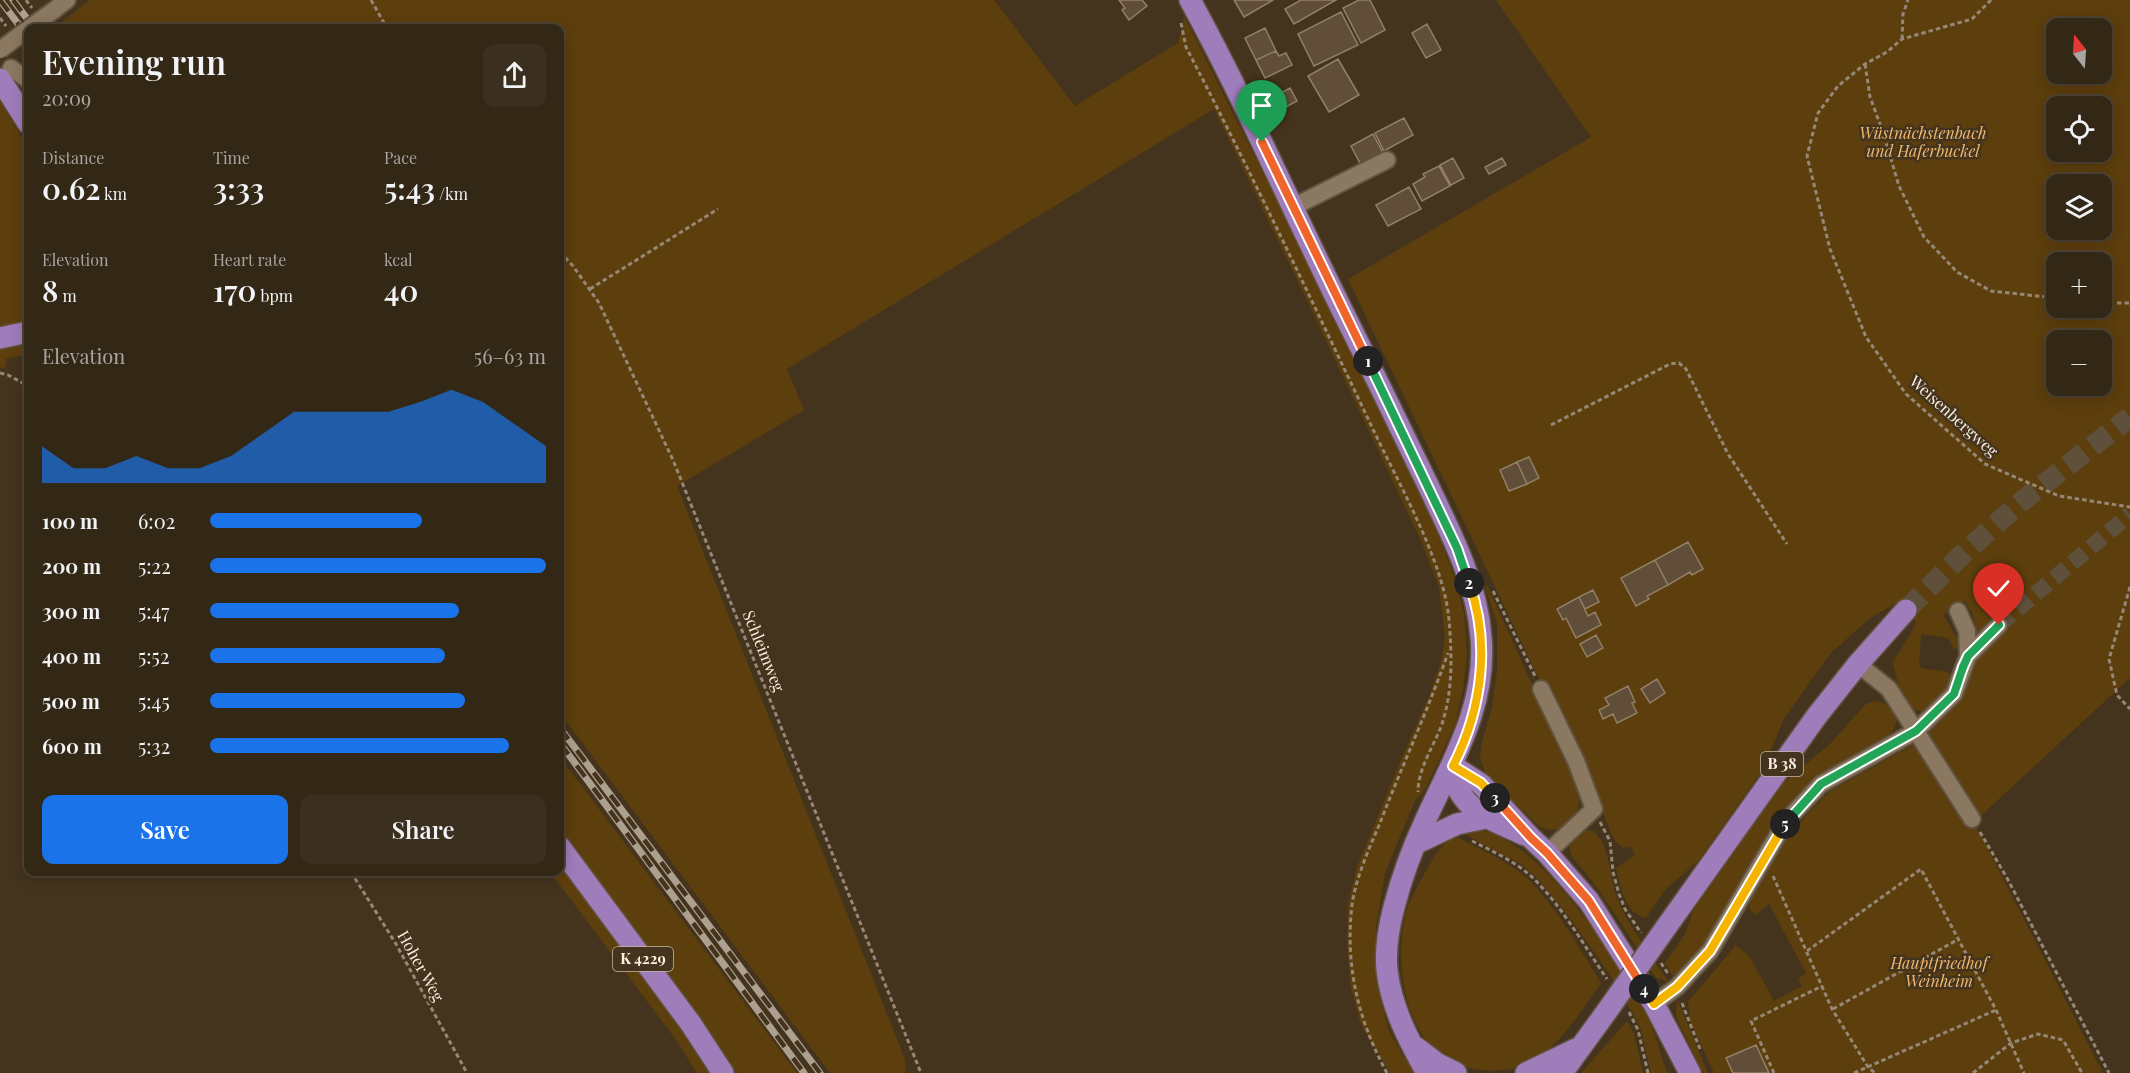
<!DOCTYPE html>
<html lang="en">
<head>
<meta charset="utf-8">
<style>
	:root { --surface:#332716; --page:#3b2f1f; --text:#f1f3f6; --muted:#a9a5a1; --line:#4e4435; --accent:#1a73e8 }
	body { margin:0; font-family:"Playfair Display",serif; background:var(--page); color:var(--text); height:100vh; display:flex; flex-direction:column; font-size:22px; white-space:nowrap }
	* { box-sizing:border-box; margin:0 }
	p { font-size:20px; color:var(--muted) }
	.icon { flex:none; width:33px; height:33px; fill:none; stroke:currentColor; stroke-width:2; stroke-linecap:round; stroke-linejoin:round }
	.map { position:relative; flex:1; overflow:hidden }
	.sheet { position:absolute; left:24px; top:24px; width:540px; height:852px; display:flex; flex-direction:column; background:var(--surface); border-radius:12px; box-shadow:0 3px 15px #0003,0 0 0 2px var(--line) }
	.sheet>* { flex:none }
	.needle { width:39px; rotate:343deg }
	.fabs { position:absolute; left:2046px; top:18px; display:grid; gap:12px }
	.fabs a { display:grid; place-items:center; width:66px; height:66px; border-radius:12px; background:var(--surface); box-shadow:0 3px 15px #0003,0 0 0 2px var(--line); font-size:30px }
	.pin { position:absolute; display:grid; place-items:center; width:51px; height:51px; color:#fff; margin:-62px -26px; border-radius:50% 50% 50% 0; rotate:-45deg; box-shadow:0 0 6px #0007 }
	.pin .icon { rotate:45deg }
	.km { position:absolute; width:30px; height:30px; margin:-15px; border-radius:50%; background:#222; color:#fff; font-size:16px; line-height:30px; text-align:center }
	.round { display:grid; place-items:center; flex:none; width:63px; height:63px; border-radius:12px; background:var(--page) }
	.head { display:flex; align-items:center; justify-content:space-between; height:102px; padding:0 18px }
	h1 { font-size:33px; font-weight:600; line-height:45px }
	.metrics { display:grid; grid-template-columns:repeat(3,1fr); gap:9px; height:102px; padding:6px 18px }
	.metrics div { display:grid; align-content:center }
	.metrics b { font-size:30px; font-weight:600 }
	.metrics small { font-size:16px; font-weight:400 }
	.metrics p { font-size:16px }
	.chart { height:168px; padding:12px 18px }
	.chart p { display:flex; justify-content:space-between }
	.chart svg { width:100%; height:108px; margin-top:6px; fill:var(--accent); opacity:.7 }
	.primary-button { display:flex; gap:12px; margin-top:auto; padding:12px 18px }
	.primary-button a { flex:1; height:69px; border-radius:12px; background:var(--accent); color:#fff; font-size:24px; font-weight:600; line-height:69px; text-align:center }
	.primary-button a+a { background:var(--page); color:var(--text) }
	ul { padding:0 18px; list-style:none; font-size:20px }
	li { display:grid; grid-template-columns:96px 72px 1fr; align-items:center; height:45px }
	li i { height:15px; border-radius:8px; background:var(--accent) }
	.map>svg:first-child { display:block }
	.green { fill:#5d3e0d; fill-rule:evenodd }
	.building { fill:#604e38; stroke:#927f67; stroke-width:1.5 }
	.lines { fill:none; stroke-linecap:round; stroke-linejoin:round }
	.minor-tunnel { stroke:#5f503b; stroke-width:16; stroke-dasharray:16 8; stroke-linecap:butt }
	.major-tunnel { stroke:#5f503b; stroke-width:21; stroke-dasharray:21 10; stroke-linecap:butt }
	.minor-casing { stroke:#60523f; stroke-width:20 }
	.major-casing { stroke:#60523f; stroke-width:24 }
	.path { stroke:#968876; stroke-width:3; stroke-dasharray:4.5 3; stroke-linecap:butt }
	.minor { stroke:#8b7860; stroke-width:16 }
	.major { stroke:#9f7cba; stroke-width:21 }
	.rail-casing { stroke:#ada08f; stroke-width:7 }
	.rail { stroke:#44341e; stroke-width:4.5; stroke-dasharray:14; stroke-linecap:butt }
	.minor-bridge-casing { stroke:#60523f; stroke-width:20; stroke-linecap:butt }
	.major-bridge-casing { stroke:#60523f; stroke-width:24; stroke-linecap:butt }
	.minor-bridge { stroke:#8b7860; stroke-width:16 }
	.major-bridge { stroke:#9f7cba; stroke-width:21 }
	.split-1-casing { stroke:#fff; stroke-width:12 }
	.split-2-casing { stroke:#fff; stroke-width:12 }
	.split-3-casing { stroke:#fff; stroke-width:12 }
	.split-4-casing { stroke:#fff; stroke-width:12 }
	.split-5-casing { stroke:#fff; stroke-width:12 }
	.split-6-casing { stroke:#fff; stroke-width:12 }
	.split-7-casing { stroke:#fff; stroke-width:12 }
	.split-1 { stroke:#f0652b; stroke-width:8 }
	.split-2 { stroke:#22a559; stroke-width:8 }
	.split-3 { stroke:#f5b400; stroke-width:8 }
	.split-4 { stroke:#f0652b; stroke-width:8 }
	.split-5 { stroke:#f5b400; stroke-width:8 }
	.split-6 { stroke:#22a559; stroke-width:8 }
	.split-7 { stroke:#22a559; stroke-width:8 }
	.labels { text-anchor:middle; stroke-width:5; stroke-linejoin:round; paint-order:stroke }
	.shield { fill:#44341e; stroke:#c3b7a7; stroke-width:1.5 }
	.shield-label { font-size:15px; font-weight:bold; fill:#faefe2 }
	.park-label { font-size:16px; font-style:italic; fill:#efb96f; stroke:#44341e }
	.street-label { font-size:16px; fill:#faefe2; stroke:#44341e }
</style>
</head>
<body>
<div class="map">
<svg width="2130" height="1073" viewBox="0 0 2130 1073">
	<rect width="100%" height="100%" fill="#44341e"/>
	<!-- green -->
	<path class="green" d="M 90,0 L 994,0 L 1075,106 L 1178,43 L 1183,24 L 1184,16 L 1320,286 L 1423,494 L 1455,579 L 1464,613 L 1467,656 L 1463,689 L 1455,725 L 1426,788 L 1418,798 L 1416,798 L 1385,873 L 1376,927 L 1376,978 L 1388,1029 L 1403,1056 L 1417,1073 L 1390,1073 L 1361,1024 L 1351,988 L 1347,945 L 1348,905 L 1356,870 L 1403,755 L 1429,697 L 1441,662 L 1445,637 L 1439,587 L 1422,543 L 1304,294 L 1214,109 L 787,369 L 804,410 L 677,486 L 905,1059 L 906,1073 L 830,1073 L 560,713 L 560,28 L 64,28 L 60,23 Z
		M 1496,0 L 2130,0 L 2130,678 L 1974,822 L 2103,1073 L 1714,1073 L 1690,1021 L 1688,1002 L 1736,945 L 1750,957 L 1774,1001 L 1802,986 L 1798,978 L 1806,973 L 1769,904 L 1755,915 L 1749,908 L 1751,895 L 1787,839 L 1810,811 L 1829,792 L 1913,745 L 1970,817 L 1926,736 L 1962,700 L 1977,660 L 2004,629 L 1994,617 L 1978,633 L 1973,615 L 1965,601 L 1943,615 L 1957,638 L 1960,636 L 1961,645 L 1958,649 L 1953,648 L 1948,638 L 1921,634 L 1919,665 L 1921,668 L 1948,672 L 1952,677 L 1949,693 L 1924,712 C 1902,709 1897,681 1893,662 L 1916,624 C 1914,613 1905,607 1895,604 L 1870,618 L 1830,654 L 1785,717 L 1761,772 L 1698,861 L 1664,891 L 1646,918 C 1624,913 1621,887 1616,868 L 1635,855 L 1631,847 L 1623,848 L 1616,842 L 1611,833 L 1585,764 L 1538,677 L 1348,279 L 1591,137 ZM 2056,28 L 2102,28 L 2102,74 L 2056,74 ZM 2056,106 L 2102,106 L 2102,152 L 2056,152 ZM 2056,184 L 2102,184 L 2102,230 L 2056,230 ZM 2056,262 L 2102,262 L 2102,308 L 2056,308 ZM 2056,340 L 2102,340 L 2102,386 L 2056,386 Z
		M 0,101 L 28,148 L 28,321 L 13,325 L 0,326 Z
		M 28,345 L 28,354 L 6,359 L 5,368 L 0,367 L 0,347 Z
		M 1487,585 C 1510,635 1532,685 1555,735 C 1563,753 1579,773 1580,794 C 1581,805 1574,819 1565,826 C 1557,832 1547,830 1539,826 L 1486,775 L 1480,757 L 1482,742 L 1492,708 L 1497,670 L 1497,624 L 1485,586 Z
		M 1875,701 C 1898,705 1904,721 1886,738 L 1819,779 L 1704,946 L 1676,976 L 1672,975 L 1665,963 L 1685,934 L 1694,909 L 1782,784 L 1829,745 L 1866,704 Z
		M 560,757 L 797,1073 L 737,1073 L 560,832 Z
		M 1480,830 C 1532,841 1582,912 1610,954 C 1621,968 1632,984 1641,1000 C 1652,1023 1659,1048 1667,1073 L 1651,1073 L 1641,1030 L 1632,1012 L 1608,972 L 1569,917 L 1538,879 L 1521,864 L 1470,837 L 1466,832 Z
		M 1590,830 C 1609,838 1610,874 1615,892 C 1626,924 1650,953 1668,981 L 1656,978 C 1634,944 1613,909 1589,877 C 1584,869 1572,860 1570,851 C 1568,838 1580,832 1590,830 Z
		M 1455,836 C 1479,849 1515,864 1533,884 C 1560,913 1580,949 1601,983 C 1586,1005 1560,1045 1536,1059 C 1515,1071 1493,1073 1470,1068 C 1407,1053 1395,975 1404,920 C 1406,904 1433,856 1444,844 C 1447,841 1452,838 1455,836 Z
		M 560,865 L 684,1033 L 709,1073 L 697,1073 L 676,1040 L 550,872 L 560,872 Z
		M 1677,999 L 1708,1073 L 1703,1073 L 1678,1021 L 1676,1015 Z
		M 1627,1021 L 1634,1033 L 1643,1073 L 1581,1073 Z"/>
	<!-- building -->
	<path class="building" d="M 1119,0 L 1142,0 L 1147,6 L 1129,20 L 1122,10 L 1125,8 Z
		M 1234,0 L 1273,0 L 1244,17 Z
		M 1301,0 L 1336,0 L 1294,24 L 1285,9 Z
		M 1359,0 L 1370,0 L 1385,30 L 1361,43 L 1343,8 Z
		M 1341,12 L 1358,45 L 1314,66 L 1298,34 Z
		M 1427,24 L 1441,50 L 1426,58 L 1412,33 Z
		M 1265,28 L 1276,51 L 1256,60 L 1245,38 Z
		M 1276,51 L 1279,56 L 1286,53 L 1292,65 L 1265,78 L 1256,60 Z
		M 1338,59 L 1359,95 L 1329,112 L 1308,76 Z
		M 1290,88 L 1297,101 L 1271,115 L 1264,102 Z
		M 1404,118 L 1413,135 L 1384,151 L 1375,133 Z
		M 1373,134 L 1384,155 L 1362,167 L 1351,146 Z
		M 1453,158 L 1464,178 L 1451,185 L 1440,165 Z
		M 1502,158 L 1506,165 L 1489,174 L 1485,167 Z
		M 1439,166 L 1450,186 L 1422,201 L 1413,184 L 1425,177 L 1423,174 Z
		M 1409,187 L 1421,209 L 1388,226 L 1376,205 Z
		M 1529,457 L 1539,478 L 1527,484 L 1517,462 Z
		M 1517,462 L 1527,484 L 1509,491 L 1500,470 Z
		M 1688,542 L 1703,569 L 1692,575 L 1690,572 L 1668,585 L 1655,560 Z
		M 1655,560 L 1668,585 L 1647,596 L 1649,599 L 1636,606 L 1621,578 Z
		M 1593,590 L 1599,602 L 1585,609 L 1579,597 Z
		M 1579,597 L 1588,616 L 1595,612 L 1601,625 L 1576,638 L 1566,618 L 1563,620 L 1557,609 Z
		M 1596,635 L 1603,648 L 1587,657 L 1580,644 Z
		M 1657,679 L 1665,693 L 1650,703 L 1641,689 Z
		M 1628,686 L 1635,702 L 1632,703 L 1637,713 L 1617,723 L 1613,714 L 1603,719 L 1599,710 L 1609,705 L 1605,698 Z
		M 1756,1045 L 1769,1073 L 1733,1073 L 1726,1058 Z"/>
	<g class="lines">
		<!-- minor-tunnel -->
		<path class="minor-tunnel" d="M 1999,625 L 2130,514"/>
		<!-- major-tunnel -->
		<path class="major-tunnel" d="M 1906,610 L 1967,550 L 2021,502 L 2130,417"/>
		<defs>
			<path id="minor" d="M 53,11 L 67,0
				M 11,68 L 28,80
				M 1293,207 L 1387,160
				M 1968,656 L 1999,625
				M 1858,664 L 1889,689 L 1972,819
				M 1541,689 L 1576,761 L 1594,809 L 1547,853
				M 1654,1004 L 1677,987 L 1710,951 L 1786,821 L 1821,784 L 1916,731 L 1954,694 L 1968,656 L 1967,631 L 1958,611"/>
			<path id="major" d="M 1190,0 C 1247,104 1294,214 1347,320 C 1374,374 1401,429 1427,483 C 1450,532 1477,582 1481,637 C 1487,704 1453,760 1426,819 C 1413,847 1402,876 1394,907 C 1389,926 1385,950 1387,970 C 1391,1007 1409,1041 1427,1073
				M 0,79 L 28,123
				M 0,338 L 28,332
				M 1453,766 L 1481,784 L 1531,838 L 1547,853 L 1589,901 L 1654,1004 L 1690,1073
				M 1450,771 C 1464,813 1488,818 1525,835
				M 1415,844 L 1457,824 L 1486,818
				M 560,847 L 691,1024 L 723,1073
				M 1667,926 L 1816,717 L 1858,664 L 1906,610
				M 1417,1048 L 1438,1064 L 1456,1073
				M 1526,1073 L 1576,1049
				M 1562,1073 L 1607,1011"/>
		</defs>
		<!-- minor casing -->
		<use href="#minor" class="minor-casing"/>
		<!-- major casing -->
		<use href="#major" class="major-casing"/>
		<!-- path -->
		<path class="path" d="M 26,0 L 32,8
			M 371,0 L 387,28
			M 1991,0 L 1972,19 L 1902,39 L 1887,52 L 1865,64 L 1838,86 L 1818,113 L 1807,156 L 1830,249 L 1866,337 L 1906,394 L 1985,464 L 2059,496 L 2130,507
			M 0,18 L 6,26
			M 1181,23 L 1186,47 C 1251,172 1311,299 1372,427 C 1397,481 1444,561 1449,620 C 1452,655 1453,690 1442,724 C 1434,746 1418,768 1418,792
			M 1902,39 L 1903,14 L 1908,0
			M 1865,64 L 1870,97 L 1883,132 L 1899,186 L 1924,237 L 1957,272 L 1991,291 L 2056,298
			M 560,252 L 573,266 L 599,303 L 673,460 L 921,1073
			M 590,289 L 718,209
			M 2102,303 L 2130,303
			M 0,373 L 8,375 L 28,386
			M 1551,425 L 1670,364 L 1679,363 L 1686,369 L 1728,454 L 1787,544
			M 2130,587 L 2109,659 L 2117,695 L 2130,709
			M 1493,591 L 1535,676
			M 1600,822 L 1610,841 L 1613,872 L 1619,894 L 1625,909 L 1641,933
			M 1980,832 L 2007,878 L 2109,1073
			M 1472,841 C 1494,852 1517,862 1535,880 C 1563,908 1585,947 1607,979
			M 351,872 L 396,944 L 467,1073
			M 1773,876 L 1832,1009 L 1868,1067 L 1875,1073
			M 1807,951 L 1921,869 L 1996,1010 L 2024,1073
			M 1661,963 L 1669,975
			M 1682,1003 L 1700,1049
			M 1833,1009 L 1957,940
			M 1629,1012 L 1638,1030 L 1648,1073
			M 1387,1073 C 1358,1020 1345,966 1352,905 C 1356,877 1369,849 1380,823 C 1402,766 1428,710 1448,653
			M 1774,1073 L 1751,1021 L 1822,986
			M 1854,1073 L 1996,1010
			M 1973,1073 L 2011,1043 L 2038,1034 L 2063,1040 L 2082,1073"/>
		<!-- minor -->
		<use href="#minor" class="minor"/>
		<!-- major -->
		<use href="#major" class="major"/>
		<defs>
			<path id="rail" d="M 0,0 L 28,37
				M 13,0 L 34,28
				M 560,728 L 820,1073
				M 560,743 L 804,1073"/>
		</defs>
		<!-- rail casing -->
		<use href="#rail" class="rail-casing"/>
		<!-- rail -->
		<use href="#rail" class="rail"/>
		<defs>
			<path id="minor-bridge" d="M 29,28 L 53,11
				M 0,50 L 28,29"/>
			<path id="major-bridge" d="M 1607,1011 L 1667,926"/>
		</defs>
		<!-- minor-bridge casing -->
		<use href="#minor-bridge" class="minor-bridge-casing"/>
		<!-- major-bridge casing -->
		<use href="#major-bridge" class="major-bridge-casing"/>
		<!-- minor-bridge -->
		<use href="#minor-bridge" class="minor-bridge"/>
		<!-- major-bridge -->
		<use href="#major-bridge" class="major-bridge"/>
	</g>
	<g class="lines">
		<defs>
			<path id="split-1" d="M 1262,142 L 1368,361"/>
			<path id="split-2" d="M 1368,361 L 1457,548 L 1469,583"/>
			<path id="split-3" d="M 1469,583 C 1491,643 1482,709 1453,766 L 1481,783 L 1495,798"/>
			<path id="split-4" d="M 1495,798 L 1531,838 L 1547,853 L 1589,901 L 1644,989"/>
			<path id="split-5" d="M 1644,989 L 1654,1004 L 1677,987 L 1710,951 L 1785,824"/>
			<path id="split-6" d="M 1785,824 L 1821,784 L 1916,731 L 1954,694 L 1963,667"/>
			<path id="split-7" d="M 1963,667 L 1968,656 L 1999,625"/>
		</defs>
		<!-- split-1 casing -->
		<use href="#split-1" class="split-1-casing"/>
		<!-- split-2 casing -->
		<use href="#split-2" class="split-2-casing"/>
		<!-- split-3 casing -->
		<use href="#split-3" class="split-3-casing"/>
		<!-- split-4 casing -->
		<use href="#split-4" class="split-4-casing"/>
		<!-- split-5 casing -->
		<use href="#split-5" class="split-5-casing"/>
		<!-- split-6 casing -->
		<use href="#split-6" class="split-6-casing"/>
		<!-- split-7 casing -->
		<use href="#split-7" class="split-7-casing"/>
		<!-- split-1 -->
		<use href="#split-1" class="split-1"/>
		<!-- split-2 -->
		<use href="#split-2" class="split-2"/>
		<!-- split-3 -->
		<use href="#split-3" class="split-3"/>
		<!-- split-4 -->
		<use href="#split-4" class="split-4"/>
		<!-- split-5 -->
		<use href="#split-5" class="split-5"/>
		<!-- split-6 -->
		<use href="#split-6" class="split-6"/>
		<!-- split-7 -->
		<use href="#split-7" class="split-7"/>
	</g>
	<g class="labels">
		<!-- shield labels -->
		<g class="shield">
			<rect x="1761" y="752" width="42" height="24" rx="4.5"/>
			<rect x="613" y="947" width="60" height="24" rx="4.5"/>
		</g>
		<g class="shield-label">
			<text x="1782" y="769">B 38</text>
			<text x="643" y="964">K 4229</text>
		</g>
		<!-- park labels -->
		<g class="park-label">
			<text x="1923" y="139">Wüstnächstenbach<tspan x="1923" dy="18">und Haferbuckel</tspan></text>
			<text x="1939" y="969">Hauptfriedhof<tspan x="1939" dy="18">Weinheim</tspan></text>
		</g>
		<!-- street labels -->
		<g class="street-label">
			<text transform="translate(1954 416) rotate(42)" y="6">Weisenbergweg</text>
			<text transform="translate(764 651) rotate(68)" y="6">Schleimweg</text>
			<text transform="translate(421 966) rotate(61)" y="6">Hoher Weg</text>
		</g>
	</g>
</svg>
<div class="fabs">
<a><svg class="needle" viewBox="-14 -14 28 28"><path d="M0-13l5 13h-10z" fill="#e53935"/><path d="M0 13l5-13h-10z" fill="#a9a5a1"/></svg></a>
<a><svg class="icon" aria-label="locate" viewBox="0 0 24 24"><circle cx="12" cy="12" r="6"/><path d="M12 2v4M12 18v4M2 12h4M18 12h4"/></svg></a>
<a><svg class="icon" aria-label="layers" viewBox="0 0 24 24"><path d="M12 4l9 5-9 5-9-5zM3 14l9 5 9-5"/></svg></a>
<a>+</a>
<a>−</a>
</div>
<div class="pin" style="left:1262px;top:142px;background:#1e9e55"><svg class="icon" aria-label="arrive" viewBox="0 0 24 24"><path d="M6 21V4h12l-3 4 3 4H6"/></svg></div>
<div class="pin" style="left:1999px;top:625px;background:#d93025"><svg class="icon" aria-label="check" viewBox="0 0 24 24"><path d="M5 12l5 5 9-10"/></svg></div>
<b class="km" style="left:1368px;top:361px">1</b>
<b class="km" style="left:1469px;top:583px">2</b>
<b class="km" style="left:1495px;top:798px">3</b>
<b class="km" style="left:1644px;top:989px">4</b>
<b class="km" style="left:1785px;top:824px">5</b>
<section class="sheet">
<div class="head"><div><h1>Evening run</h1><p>20:09</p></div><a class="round"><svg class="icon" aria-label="share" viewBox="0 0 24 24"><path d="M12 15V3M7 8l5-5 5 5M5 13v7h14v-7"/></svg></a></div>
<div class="metrics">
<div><p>Distance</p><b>0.62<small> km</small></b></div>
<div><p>Time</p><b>3:33</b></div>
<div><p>Pace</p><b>5:43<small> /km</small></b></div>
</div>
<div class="metrics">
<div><p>Elevation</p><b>8<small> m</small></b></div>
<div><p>Heart rate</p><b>170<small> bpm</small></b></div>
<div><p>kcal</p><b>40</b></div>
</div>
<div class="chart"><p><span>Elevation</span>56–63 m</p>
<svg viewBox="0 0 160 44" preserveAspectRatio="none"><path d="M0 44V29L10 38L20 38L30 33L40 38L50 38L60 33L70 24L80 15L90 15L100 15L110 15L120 11L130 6L140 11L150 20L160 29V44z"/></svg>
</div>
<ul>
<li><b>100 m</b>6:02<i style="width:63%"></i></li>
<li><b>200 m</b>5:22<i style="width:100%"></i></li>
<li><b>300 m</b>5:47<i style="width:74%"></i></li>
<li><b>400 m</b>5:52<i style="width:70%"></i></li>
<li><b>500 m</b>5:45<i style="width:76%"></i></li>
<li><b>600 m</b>5:32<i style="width:89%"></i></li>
</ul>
<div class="primary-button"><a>Save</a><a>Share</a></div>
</section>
</div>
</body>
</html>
